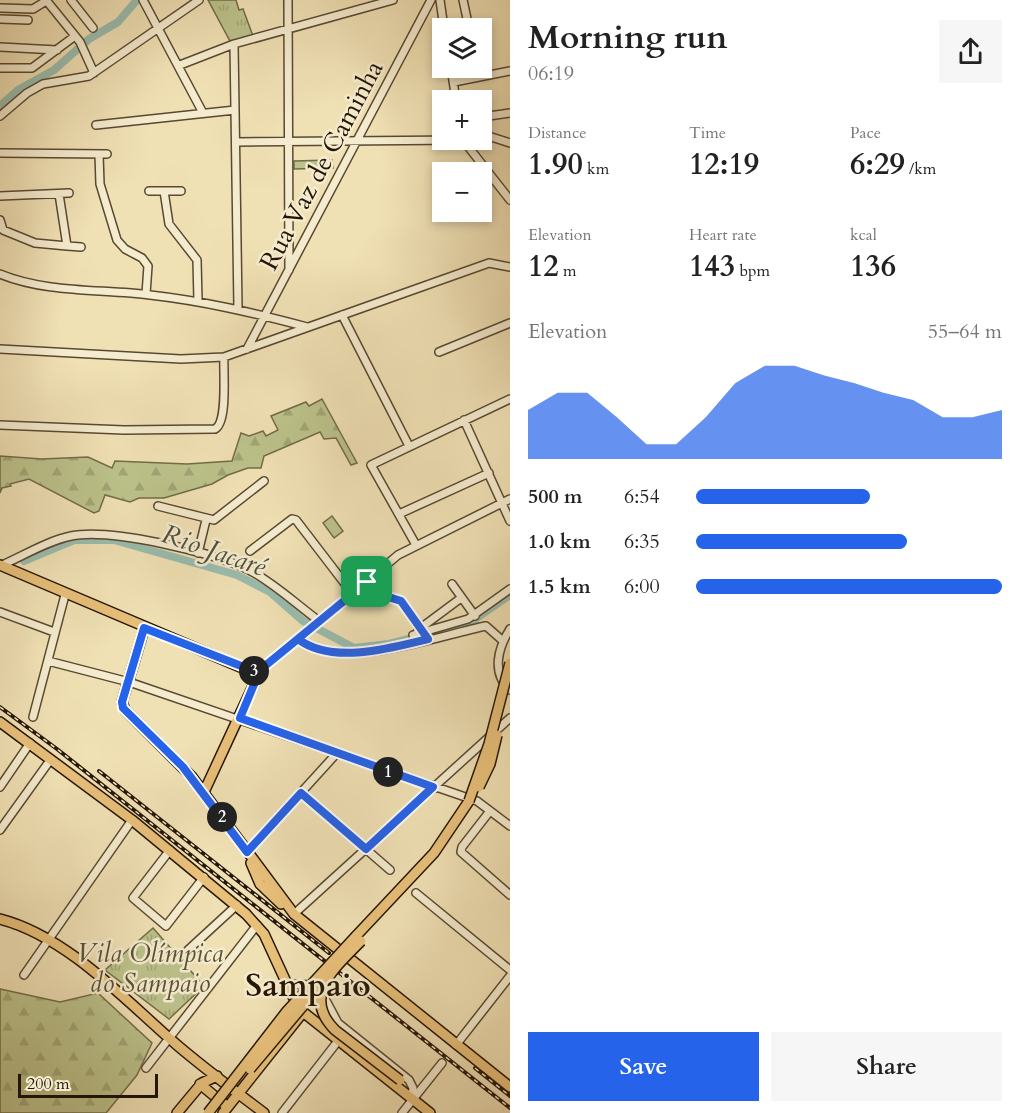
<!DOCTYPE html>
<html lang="en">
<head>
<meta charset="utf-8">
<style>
	:root { --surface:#fff; --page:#f6f6f6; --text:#222; --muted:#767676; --accent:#2563eb }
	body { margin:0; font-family:Cardo,serif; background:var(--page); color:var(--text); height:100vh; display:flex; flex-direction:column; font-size:22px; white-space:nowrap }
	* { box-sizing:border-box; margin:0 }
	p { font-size:20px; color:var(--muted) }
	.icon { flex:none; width:33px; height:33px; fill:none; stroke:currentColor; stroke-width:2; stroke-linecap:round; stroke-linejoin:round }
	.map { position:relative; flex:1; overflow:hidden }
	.details { display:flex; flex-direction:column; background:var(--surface); width:510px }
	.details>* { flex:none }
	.buttons { position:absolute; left:432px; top:18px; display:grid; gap:12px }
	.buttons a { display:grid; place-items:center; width:60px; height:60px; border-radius:0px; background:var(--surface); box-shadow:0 3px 9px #0003; font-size:30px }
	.scale { position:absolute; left:18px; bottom:15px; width:140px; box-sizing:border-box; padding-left:6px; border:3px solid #261605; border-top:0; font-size:16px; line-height:21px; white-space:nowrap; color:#261605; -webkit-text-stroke:4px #f5eccf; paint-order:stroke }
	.pin { position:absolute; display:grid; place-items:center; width:51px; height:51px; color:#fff; margin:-26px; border-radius:12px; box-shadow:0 3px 9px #0006 }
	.km { position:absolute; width:30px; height:30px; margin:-15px; border-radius:50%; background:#222; color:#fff; font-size:16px; line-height:30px; text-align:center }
	.round { display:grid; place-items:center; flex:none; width:63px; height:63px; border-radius:0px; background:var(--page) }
	.summary { display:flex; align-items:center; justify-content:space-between; height:102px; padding:0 18px }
	h1 { font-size:33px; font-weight:700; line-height:45px }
	.figures { display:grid; grid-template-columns:repeat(3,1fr); gap:9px; height:102px; padding:6px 18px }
	.figures div { display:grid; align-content:center }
	.figures b { font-size:30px; font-weight:700 }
	.figures small { font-size:16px; font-weight:400 }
	.figures p { font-size:16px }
	.chart { height:168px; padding:12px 18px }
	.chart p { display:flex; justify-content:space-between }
	.chart svg { width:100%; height:108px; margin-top:6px; fill:var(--accent); opacity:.7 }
	.button { display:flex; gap:12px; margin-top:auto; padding:12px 18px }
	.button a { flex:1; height:69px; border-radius:0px; background:var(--accent); color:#fff; font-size:24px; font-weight:700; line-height:69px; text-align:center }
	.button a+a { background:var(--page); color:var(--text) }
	ul { padding:0 18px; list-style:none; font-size:20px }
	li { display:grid; grid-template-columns:96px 72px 1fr; align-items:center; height:45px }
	li i { height:15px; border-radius:8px; background:var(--accent) }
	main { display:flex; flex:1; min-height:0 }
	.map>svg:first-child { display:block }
	.grass { fill:url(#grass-tufts); stroke:#716c48; stroke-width:1.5 }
	.forest { fill:url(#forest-firs); stroke:#716c48; stroke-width:1.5 }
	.pitch { fill:#bcc28b; stroke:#716c48; stroke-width:1.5 }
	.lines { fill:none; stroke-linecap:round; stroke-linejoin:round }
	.river { stroke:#9abdaf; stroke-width:8 }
	.minor-casing { stroke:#584931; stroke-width:10 }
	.major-casing { stroke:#261605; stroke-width:12 }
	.minor { stroke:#f5eccf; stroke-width:7 }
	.major { stroke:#e8c07a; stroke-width:9 }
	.rail-casing { stroke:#261605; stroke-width:4 }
	.rail { stroke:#f5eccf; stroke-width:1.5; stroke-dasharray:4.5; stroke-linecap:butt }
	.major-bridge-casing { stroke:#261605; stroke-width:12; stroke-linecap:butt }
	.major-bridge { stroke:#e8c07a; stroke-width:9 }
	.route-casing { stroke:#fff; stroke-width:12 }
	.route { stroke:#2563eb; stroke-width:8 }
	.labels { text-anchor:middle; stroke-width:5; stroke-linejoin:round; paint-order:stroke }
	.street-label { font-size:26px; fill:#261605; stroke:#f5eccf }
	.park-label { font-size:26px; font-style:italic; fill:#5a5234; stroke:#f5eccf }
	.water-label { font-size:27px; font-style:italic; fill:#4f5040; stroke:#f5eccf }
	.district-label { font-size:32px; font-weight:bold; fill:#261605; stroke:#f5eccf }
</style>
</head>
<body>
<main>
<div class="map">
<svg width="510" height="1113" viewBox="0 0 510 1113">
	<defs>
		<pattern id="grass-tufts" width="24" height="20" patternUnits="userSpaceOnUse" patternTransform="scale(1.5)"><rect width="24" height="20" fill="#bcc28b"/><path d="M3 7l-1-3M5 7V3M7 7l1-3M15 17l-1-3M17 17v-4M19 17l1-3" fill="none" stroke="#a1a676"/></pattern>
		<pattern id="forest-firs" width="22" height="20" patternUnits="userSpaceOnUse" patternTransform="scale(1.5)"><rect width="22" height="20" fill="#bcc28b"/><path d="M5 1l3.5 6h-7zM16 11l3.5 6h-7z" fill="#a1a676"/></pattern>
	</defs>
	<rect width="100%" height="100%" fill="#f0e1b5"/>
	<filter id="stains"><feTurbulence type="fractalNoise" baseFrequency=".00333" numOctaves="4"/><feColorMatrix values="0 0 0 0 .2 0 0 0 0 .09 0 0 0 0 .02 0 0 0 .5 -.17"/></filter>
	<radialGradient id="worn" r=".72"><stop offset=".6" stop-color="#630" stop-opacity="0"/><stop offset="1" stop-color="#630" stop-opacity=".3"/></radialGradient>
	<!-- grass -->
	<path class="grass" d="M 208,0 L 236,0 L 239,10 L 243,9 L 253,36 L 231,43 Z
		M 332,160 L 333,168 L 294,169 L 294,161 Z
		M 153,928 L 204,986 L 169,1019 L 105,970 Z"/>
	<!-- forest -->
	<path class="forest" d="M 322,399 L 357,463 L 351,465 L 336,438 L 324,439 L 320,432 L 264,456 L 261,468 L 248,468 L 228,475 L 212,484 L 164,498 L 139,498 L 130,502 L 105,495 L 99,511 L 94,513 L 29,479 L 10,484 L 11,486 L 2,488 L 0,493 L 0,456 L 42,459 L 88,457 L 112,468 L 115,461 L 187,464 L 232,461 L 241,433 L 249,436 L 263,431 L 266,436 L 278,430 L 271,416 L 306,402 L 309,406 Z
		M 0,989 L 60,1002 L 98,993 L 152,1043 L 137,1075 L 106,1113 L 0,1113 Z"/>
	<!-- pitch -->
	<path class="pitch" d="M 332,516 L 343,531 L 334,538 L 323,523 Z"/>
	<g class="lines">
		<!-- river -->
		<path class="river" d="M 0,106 L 18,90 L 54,70 L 89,39 L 118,22 L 137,0
			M 24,561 L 74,540 L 114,540 L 237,575 L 270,592 L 303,621 L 354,648 L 389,644 L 468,624 L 510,595"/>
		<defs>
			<path id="minor" d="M 46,0 L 80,42 L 94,73
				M 71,0 L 93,28
				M 143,0 L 203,113
				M 288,0 L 289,270
				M 440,0 L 444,28
				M 463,0 L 469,28
				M 1,8 L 33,9 L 46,1
				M 0,19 L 28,20
				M 234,44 L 238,308
				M 0,47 L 57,50
				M 180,65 L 234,44 L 393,0
				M 0,68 L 32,68 L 75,36
				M 451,68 L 456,100
				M 454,82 L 510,71
				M 0,116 L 27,93 L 43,84 L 89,76 L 199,0
				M 482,117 L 510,113
				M 96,125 L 235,110
				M 482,134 L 510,143
				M 463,140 L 510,200
				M 237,142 L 463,140
				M 0,153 L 107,154
				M 99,154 L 100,184 L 117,240 L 125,249 L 142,258 L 148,266 L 146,294
				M 149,191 L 181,191
				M 164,191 L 169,224 L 197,260 L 198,301
				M 0,196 L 69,193
				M 0,220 L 3,230 L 35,243 L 67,246 L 59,194
				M 67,246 L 81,247
				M 0,274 C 46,293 101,289 150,295 C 204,301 254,313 307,327
				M 342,315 L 409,446
				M 0,349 L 181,359 L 224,357 L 489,263 L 510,267
				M 247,349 L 431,0
				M 439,352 L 510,323
				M 464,420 L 510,521
				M 0,425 L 124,430 L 215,429 C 228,422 223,372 224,357
				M 158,506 L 214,520 L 264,481
				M 399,514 L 489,473
				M 416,545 L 371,465 L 510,399
				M 250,551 L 292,519 L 296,520 L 352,593
				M 198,553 L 206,520
				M 0,566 C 23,556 47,541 71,536 C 110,528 213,552 249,570 C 274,583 296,604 319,621
				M 367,582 L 379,594 L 401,601 L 425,634
				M 452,584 L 475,616
				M 0,612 L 54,632
				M 510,629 C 498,648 491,673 510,690
				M 418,630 L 461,598
				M 413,635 L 468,619 L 510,589
				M 298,639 C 342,673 436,636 486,626 L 503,641
				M 48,661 L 129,682 L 477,801 L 510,826
				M 260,671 L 398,555 L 510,499
				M 33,717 L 65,595
				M 0,787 L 30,743
				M 301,793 L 390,870
				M 490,811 L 462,847 L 461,852 L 510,895
				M 0,830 L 51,759
				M 170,850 L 133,898 L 166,926 L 204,877
				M 247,852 L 337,753
				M 416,893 L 510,970
				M 294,914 L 510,718
				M 188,950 L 237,905
				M 24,975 L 132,820
				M 286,984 L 313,985
				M 323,995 L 338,1023 L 409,1080 L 413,1088 L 412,1094
				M 456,1045 L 510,976
				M 146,1068 L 257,925
				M 282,1113 L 338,1041
				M 402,1113 L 442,1063"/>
			<path id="major" d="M 0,565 L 245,669 L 260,671 L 204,792
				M 144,629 L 122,702 L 125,710 L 192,777 L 294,914 L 510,1087
				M 0,722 L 132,820 L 246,914 L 264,934 L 292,995 L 303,1012 L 430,1113
				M 251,863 L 260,884 L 281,904
				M 0,919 C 67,936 126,1001 177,1045 C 205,1069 235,1091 264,1113
				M 356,936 L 434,853 L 469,801
				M 200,1084 L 224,1104
				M 177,1113 L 202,1083 L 217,1076
				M 223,1113 L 300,1016"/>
		</defs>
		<!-- minor casing -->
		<use href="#minor" class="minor-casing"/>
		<!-- major casing -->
		<use href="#major" class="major-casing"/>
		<!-- minor -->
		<use href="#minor" class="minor"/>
		<!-- major -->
		<use href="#major" class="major"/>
		<defs>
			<path id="rail" d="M 0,707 L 57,749 L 510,1108
				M 99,771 L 329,953
				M 475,1068 L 510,1096"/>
		</defs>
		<!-- rail casing -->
		<use href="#rail" class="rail-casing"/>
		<!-- rail -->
		<use href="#rail" class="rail"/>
		<defs>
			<path id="major-bridge" d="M 479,787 L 490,764 L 497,735
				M 469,801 L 489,744 L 510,663
				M 361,941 C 337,966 300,995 335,1030 L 400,1080
				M 250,1069 L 324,981
				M 208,1113 L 287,1011 L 356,936"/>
		</defs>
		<!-- major-bridge casing -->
		<use href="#major-bridge" class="major-bridge-casing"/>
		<!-- major-bridge -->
		<use href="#major-bridge" class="major-bridge"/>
	</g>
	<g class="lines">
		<defs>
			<path id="route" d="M 367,582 L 260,670 L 240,718 L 433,787 L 366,849 L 301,793 L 247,852 L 183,767 L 123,708 L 122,702 L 144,628 L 254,671 L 260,670 L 298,639 C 332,665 391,648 428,639 L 401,601 L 379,594 L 367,582"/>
		</defs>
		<!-- route casing -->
		<use href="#route" class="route-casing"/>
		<!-- route -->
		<use href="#route" class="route"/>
	</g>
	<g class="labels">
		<!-- street labels -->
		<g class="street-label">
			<text transform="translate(321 165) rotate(-62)" y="9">Rua Vaz de Caminha</text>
		</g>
		<!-- park labels -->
		<g class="park-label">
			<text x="150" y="962">Vila Olímpica<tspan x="150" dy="30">do Sampaio</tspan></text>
		</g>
		<!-- water labels -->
		<g class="water-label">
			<text transform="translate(214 550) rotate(19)" y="9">Rio Jacaré</text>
		</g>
		<!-- district labels -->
		<g class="district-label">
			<text x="308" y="996">Sampaio</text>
		</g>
	</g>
	<rect width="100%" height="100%" filter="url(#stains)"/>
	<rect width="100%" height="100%" fill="url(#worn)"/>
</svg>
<div class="buttons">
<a><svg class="icon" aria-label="layers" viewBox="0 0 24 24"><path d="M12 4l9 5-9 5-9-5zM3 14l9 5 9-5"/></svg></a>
<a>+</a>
<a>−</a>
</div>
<div class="scale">200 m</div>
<div class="pin" style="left:367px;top:582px;background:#1e9e55"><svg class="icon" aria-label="arrive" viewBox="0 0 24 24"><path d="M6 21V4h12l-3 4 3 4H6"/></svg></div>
<b class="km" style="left:388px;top:772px">1</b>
<b class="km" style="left:222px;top:817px">2</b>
<b class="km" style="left:254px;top:671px">3</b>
</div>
<section class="details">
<div class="summary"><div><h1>Morning run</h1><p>06:19</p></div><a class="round"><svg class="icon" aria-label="share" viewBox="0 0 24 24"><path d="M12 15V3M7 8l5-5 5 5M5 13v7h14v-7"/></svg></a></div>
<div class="figures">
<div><p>Distance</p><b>1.90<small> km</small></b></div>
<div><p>Time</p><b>12:19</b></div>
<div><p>Pace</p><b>6:29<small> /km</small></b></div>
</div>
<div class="figures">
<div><p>Elevation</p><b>12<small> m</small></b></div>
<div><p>Heart rate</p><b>143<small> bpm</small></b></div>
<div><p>kcal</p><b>136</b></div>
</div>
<div class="chart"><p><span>Elevation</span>55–64 m</p>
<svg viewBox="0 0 160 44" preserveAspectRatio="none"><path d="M0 44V24L10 17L20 17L30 27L40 38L50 38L60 27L70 13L80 6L90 6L100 10L110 13L120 17L130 20L140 27L150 27L160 24V44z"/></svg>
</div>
<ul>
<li><b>500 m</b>6:54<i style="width:57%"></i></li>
<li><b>1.0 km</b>6:35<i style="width:69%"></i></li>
<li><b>1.5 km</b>6:00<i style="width:100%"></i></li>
</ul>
<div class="button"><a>Save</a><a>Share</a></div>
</section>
</main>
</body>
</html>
